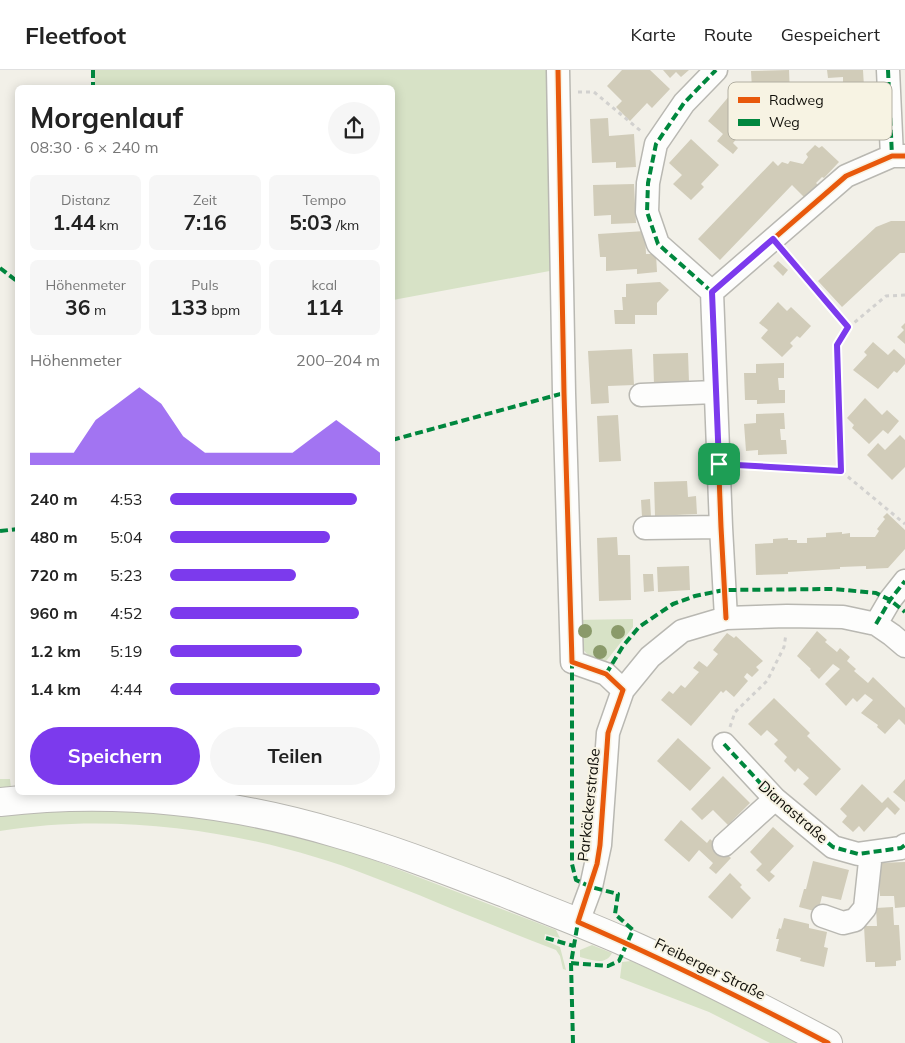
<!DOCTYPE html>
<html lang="de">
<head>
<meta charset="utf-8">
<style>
	:root { --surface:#fff; --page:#f6f6f6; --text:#222; --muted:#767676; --line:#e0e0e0; --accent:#7c3aed }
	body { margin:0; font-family:Mulish,sans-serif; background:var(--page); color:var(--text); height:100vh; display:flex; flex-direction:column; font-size:19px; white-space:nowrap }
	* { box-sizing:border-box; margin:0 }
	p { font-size:16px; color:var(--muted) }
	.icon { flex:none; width:28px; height:28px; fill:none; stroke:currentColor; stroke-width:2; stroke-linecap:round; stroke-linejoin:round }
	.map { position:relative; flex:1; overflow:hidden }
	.sheet { position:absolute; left:15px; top:15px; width:380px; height:710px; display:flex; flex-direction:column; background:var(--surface); border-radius:8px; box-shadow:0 2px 12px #0003 }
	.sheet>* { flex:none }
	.pin { position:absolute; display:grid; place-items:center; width:42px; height:42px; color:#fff; margin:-21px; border-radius:10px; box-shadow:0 2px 8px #0006 }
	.round { display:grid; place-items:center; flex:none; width:52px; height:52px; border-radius:26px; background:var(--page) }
	.summary { display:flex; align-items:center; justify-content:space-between; height:85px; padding:0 15px }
	h1 { font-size:28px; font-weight:700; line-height:38px }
	.metrics { display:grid; grid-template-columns:repeat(3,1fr); gap:8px; height:85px; padding:5px 15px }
	.metrics div { display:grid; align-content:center; border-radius:8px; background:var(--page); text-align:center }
	.metrics b { font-size:21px; font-weight:700 }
	.metrics small { font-size:14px; font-weight:400 }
	.metrics p { font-size:14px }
	.chart { height:140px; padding:10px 15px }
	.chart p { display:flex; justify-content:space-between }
	.chart svg { width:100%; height:90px; margin-top:5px; fill:var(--accent); opacity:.7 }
	.action { display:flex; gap:10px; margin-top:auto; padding:10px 15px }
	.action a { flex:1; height:58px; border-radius:30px; background:var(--accent); color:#fff; font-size:20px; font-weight:700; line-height:58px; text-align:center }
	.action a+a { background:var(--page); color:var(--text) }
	ul { padding:0 15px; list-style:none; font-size:16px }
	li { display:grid; grid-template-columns:80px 60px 1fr; align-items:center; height:38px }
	li i { height:12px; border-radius:6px; background:var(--accent) }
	header { display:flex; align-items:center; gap:30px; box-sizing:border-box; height:70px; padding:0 25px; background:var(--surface); border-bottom:1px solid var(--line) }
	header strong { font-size:24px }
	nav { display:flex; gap:28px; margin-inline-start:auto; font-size:18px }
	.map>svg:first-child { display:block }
	.green { fill:#d7e2c6 }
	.building { fill:#d1ccb9 }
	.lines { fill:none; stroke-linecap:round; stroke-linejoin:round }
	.minor-casing { stroke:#b9b8b2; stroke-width:25 }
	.major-casing { stroke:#b9b8b2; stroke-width:30 }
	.path { stroke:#d2d1cf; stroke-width:3; stroke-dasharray:4 4; stroke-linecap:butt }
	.minor { stroke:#fdfdfc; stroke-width:22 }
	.major { stroke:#fdfdfc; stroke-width:28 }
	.quiet { stroke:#00873e; stroke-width:4; stroke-dasharray:8 4; stroke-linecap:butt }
	.cycleway-casing { stroke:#f7f3e3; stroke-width:8 }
	.cycleway { stroke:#e8590c; stroke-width:5 }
	.tree { fill:#8a9a6a }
	.route-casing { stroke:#fff; stroke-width:10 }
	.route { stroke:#7c3aed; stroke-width:6 }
	.labels { text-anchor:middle; stroke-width:4; stroke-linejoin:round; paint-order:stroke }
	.street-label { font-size:15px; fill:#100f09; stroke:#f7f3e3 }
	.key { fill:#f7f3e3; stroke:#b2afa2; stroke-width:1 }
	.key-label { font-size:14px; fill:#100f09 }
</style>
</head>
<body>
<header>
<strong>Fleetfoot</strong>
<nav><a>Karte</a><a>Route</a><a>Gespeichert</a></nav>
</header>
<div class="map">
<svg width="905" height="973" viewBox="0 0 905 973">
	<rect width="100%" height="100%" fill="#f2f0e8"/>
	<!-- green -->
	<path class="green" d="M 94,0 L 549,0 L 555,200 L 393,230 L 392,18 L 95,17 Z
		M 633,549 L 633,557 L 603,595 L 587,584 L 576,571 L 575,550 Z
		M 0,709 L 10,709 L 11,718 L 0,719 Z
		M 51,737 L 219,745 L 332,774 L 556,860 L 560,868 L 545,864 L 544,870 L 560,877 L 566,900 L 563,899 L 560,886 L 556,880 C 510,862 464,844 419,825 C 385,812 350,797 315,787 C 216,757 103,744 0,761 L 0,741 Z
		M 592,875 L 612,883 C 606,896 591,890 580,887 L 580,880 Z
		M 631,891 L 707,924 L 809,973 L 770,973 L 709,942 L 620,908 L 622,892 Z"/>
	<!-- building -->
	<path class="building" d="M 622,0 L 650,0 L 670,19 L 652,38 L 647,33 L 630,51 L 616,37 L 622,31 L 607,16 Z
		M 663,0 L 689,0 L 681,7 L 676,2 L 670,8 Z
		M 789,0 L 790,25 L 771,26 L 770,18 L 752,19 L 751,1 Z
		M 827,0 L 863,0 L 864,17 L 843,17 L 843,7 L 828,8 Z
		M 731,24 L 757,46 L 733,73 L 738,78 L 733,84 L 717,71 L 723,64 L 708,51 Z
		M 608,48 L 609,66 L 634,64 L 636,97 L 616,98 L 616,92 L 592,93 L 590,49 Z
		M 691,69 L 719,95 L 701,114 L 704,117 L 691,130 L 673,114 L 682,105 L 669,93 Z
		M 815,75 L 819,78 L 822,76 L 839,92 L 824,108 L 822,107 L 816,113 L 818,115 L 805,128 L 792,115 L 720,190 L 698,169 L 773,91 L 778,96 L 782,92 L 788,94 L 790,91 L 803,94 L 808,87 L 806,84 Z
		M 634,114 L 636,153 L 611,154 L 611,145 L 594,146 L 593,115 Z
		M 891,151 L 905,151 L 905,183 L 900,183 L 842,237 L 818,211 L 876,157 Z
		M 645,161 L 646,184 L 656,184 L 657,202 L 637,204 L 637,199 L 606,201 L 606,187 L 600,187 L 598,164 Z
		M 778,191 L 788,200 L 783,206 L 773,196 Z
		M 660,212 L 669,220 L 657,233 L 657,245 L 635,245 L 635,254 L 615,254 L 614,240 L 623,240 L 622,227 L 626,227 L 626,214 Z
		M 778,232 L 787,241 L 791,237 L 811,256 L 800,268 L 797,266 L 790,273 L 793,276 L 782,287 L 761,268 L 768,260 L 759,253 Z
		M 905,253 L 905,274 L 897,267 L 904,260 L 901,257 Z
		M 873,272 L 888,285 L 894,279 L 905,289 L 905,294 L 897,303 L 894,301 L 878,319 L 853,300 L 867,285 L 864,282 Z
		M 632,279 L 634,315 L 608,316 L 609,333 L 591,334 L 588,281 Z
		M 688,283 L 689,312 L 654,314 L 653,284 Z
		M 784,293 L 784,308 L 778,308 L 779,320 L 785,320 L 785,333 L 757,334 L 757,330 L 745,330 L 744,303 L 756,303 L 756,294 Z
		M 865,328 L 882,345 L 887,340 L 899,351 L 888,364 L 883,360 L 869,374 L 852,358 L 854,355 L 847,348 Z
		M 784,343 L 785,359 L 780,359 L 781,370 L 786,370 L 787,384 L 758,385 L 758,380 L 746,381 L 744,354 L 756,353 L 756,344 Z
		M 618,345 L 621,391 L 599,392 L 597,346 Z
		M 900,365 L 905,370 L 905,397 L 892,410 L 867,385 L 878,373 L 885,380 Z
		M 687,411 L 688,427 L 696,426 L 697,444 L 655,446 L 654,412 Z
		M 650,429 L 651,447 L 642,447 L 641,430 Z
		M 887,443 L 905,460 L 905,479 L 888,498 L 866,499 L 866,496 L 840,497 L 840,499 L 788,502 L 788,504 L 756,505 L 755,474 L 773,473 L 773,469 L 788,468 L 788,470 L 797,470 L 797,473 L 807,473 L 807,468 L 826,467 L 826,463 L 842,462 L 842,464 L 850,463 L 850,467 L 875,467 L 879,461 L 877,459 L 885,449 L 883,447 Z
		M 617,467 L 618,485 L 630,485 L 631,530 L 599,531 L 597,468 Z
		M 689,496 L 690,520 L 658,522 L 657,497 Z
		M 643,504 L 653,504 L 654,521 L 644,522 Z
		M 817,561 L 827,570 L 825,572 L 837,582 L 840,578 L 850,587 L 847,591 L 856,599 L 854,601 L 868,613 L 873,607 L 905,638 L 905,655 L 899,649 L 885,664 L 877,657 L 878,655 L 861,643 L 873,630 L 865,624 L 857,632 L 853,628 L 846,636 L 825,614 L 840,599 L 833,594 L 819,609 L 810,600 L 811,599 L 797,586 Z
		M 727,563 L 734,568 L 736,566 L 763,591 L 756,597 L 759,600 L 752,607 L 747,603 L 744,607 L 748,611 L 734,627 L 726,620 L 723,623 L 721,621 L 691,656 L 661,630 L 669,621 L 673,624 L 681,615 L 685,618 L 699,602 L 693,598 L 699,591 L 707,597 L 718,584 L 713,580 Z
		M 774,628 L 810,663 L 807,666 L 841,699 L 816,726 L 803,714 L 809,708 L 798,698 L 795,702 L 784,691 L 787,687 L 774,674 L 778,670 L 767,660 L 761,666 L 748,654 Z
		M 678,668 L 711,698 L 690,721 L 657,691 Z
		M 723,706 L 750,733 L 728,755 L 713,740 L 702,750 L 691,739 Z
		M 905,709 L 905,732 L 893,722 Z
		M 862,714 L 882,733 L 888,727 L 900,739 L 895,745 L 887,737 L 864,762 L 859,756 L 853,762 L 842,752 L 847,746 L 840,739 Z
		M 681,750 L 707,773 L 710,769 L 731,788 L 716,804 L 709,798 L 713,793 L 699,780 L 689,792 L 664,770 Z
		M 773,757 L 794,776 L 770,802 L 775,806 L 769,812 L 756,800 L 762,794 L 750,782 Z
		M 813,791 L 849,800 L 841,830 L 822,826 L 818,842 L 799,837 L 804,819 L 806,819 Z
		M 905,792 L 905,837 L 895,838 L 894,826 L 880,826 L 878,793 Z
		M 730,803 L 742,815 L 740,817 L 751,828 L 732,849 L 708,827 Z
		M 893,837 L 894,855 L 899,855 L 901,890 L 896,891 L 896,896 L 875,897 L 875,892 L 866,892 L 864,856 L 877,856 L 876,838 Z
		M 784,848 L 809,854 L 809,858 L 827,862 L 824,877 L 828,878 L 824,897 L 800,891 L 801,888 L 776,881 L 779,869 L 776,869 L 779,858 L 781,859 Z"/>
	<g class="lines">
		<defs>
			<path id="minor" d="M 558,0 L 564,323 L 572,592 L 606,604 L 623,620
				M 888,0 L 892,86
				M 712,222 L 658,174 L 647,142 L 648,113 L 656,74 L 684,33 L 716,0
				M 641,325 L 715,322
				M 645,458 L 721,457
				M 726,548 L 721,457 L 712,222 L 846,106 L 892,86 L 905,86
				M 876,554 L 890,530 L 905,511
				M 724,674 L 775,729 L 833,777 L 858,784 L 901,778 L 905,775
				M 724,775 L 775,729
				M 823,846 L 843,853 L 855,850 L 865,838 L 871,782
				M 578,852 L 591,817 L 600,775 L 608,663 L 623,620 L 650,587 L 682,561 L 726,548 L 787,546 L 843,547 L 876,554 L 892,565 L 905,576"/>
			<path id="major" d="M 0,732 C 114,719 229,731 339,764 C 395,780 450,802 505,823 C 546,840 587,855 627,873 C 695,903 762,938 828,973"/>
		</defs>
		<!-- minor casing -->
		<use href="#minor" class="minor-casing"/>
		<!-- major casing -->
		<use href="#major" class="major-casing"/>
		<!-- path -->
		<path class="path" d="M 578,22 L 594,22 L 642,62
			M 785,183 L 849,257
			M 905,225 L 886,226 L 849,257 L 837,275 L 841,401 L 905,454
			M 737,395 L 841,401
			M 730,657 L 735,642 L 767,611 L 784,577 L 786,564"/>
		<!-- minor -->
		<use href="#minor" class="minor"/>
		<!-- major -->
		<use href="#major" class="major"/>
		<!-- quiet -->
		<path class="quiet" d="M 93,0 L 93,18
			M 888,0 L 892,86
			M 0,198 L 18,212
			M 712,222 L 658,174 L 647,142 L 648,113 L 656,74 L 684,33 L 716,0
			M 392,370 L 564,323
			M 0,461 L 18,459
			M 876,554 L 890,530 L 905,511
			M 606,604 L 623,576 L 639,557 L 673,534 L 695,526 L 724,520 L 834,519 L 876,523 L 890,530 L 905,542
			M 724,674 L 775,729 L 833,777 L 858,784 L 901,778 L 905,775
			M 546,868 L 574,876
			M 571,893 L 608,896 L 619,891 L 633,860 L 615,844 L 618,824 L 591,817 L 576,810 L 572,794 L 572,592
			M 573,973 L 571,893 L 578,852"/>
		<defs>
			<path id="cycleway" d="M 558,0 L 564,323 L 572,592 L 606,604 L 623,620 L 608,663 L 600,775 L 597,794 L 578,852 C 663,889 746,930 828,973
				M 726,548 L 721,457 L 712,222 L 846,106 L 892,86 L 905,86"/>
		</defs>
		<!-- cycleway casing -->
		<use href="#cycleway" class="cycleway-casing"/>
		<!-- cycleway -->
		<use href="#cycleway" class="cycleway"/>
	</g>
	<!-- trees -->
	<g class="tree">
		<circle cx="585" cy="561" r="7"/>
		<circle cx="618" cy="562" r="7"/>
		<circle cx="600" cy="582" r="7"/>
	</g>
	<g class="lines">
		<defs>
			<path id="route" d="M 773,169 L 848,257 L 837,275 L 841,401 L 719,394 L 712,222 Z"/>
		</defs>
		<!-- route casing -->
		<use href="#route" class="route-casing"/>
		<!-- route -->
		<use href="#route" class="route"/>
	</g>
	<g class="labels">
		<!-- street labels -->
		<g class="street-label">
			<text transform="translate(589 735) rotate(-84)" y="5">Parkäckerstraße</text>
			<text transform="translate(793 742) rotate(41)" y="5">Dianastraße</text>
			<text transform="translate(710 899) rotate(26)" y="5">Freiberger Straße</text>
		</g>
	</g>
	<!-- legend -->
	<rect x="728" y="12" width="164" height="58" rx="8" class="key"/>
	<rect x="738" y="27" width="22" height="6" fill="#e8590c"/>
	<rect x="738" y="49" width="22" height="7" fill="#00873e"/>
	<g class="key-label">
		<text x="769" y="35">Radweg</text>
		<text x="769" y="57">Weg</text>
	</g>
</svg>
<div class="pin" style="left:719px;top:394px;background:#1e9e55"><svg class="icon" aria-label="arrive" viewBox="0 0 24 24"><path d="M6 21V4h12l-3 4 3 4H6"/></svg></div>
<section class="sheet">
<div class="summary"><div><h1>Morgenlauf</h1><p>08:30 · 6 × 240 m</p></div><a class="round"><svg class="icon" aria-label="share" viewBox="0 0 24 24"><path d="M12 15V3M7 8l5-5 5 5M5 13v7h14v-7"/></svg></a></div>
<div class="metrics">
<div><p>Distanz</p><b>1.44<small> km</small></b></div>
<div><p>Zeit</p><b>7:16</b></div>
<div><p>Tempo</p><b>5:03<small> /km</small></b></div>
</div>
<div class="metrics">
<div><p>Höhenmeter</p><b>36<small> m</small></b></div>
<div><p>Puls</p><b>133<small> bpm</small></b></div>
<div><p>kcal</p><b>114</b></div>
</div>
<div class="chart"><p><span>Höhenmeter</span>200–204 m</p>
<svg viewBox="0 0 160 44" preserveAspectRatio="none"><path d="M0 44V38L10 38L20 38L30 22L40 14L50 6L60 14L70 30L80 38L90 38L100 38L110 38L120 38L130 30L140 22L150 30L160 38V44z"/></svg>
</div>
<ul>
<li><b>240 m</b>4:53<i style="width:89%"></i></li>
<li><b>480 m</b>5:04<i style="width:76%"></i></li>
<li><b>720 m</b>5:23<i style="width:60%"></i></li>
<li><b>960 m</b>4:52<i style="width:90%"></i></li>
<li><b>1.2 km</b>5:19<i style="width:63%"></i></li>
<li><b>1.4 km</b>4:44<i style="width:100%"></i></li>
</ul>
<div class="action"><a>Speichern</a><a>Teilen</a></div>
</section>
</div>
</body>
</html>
